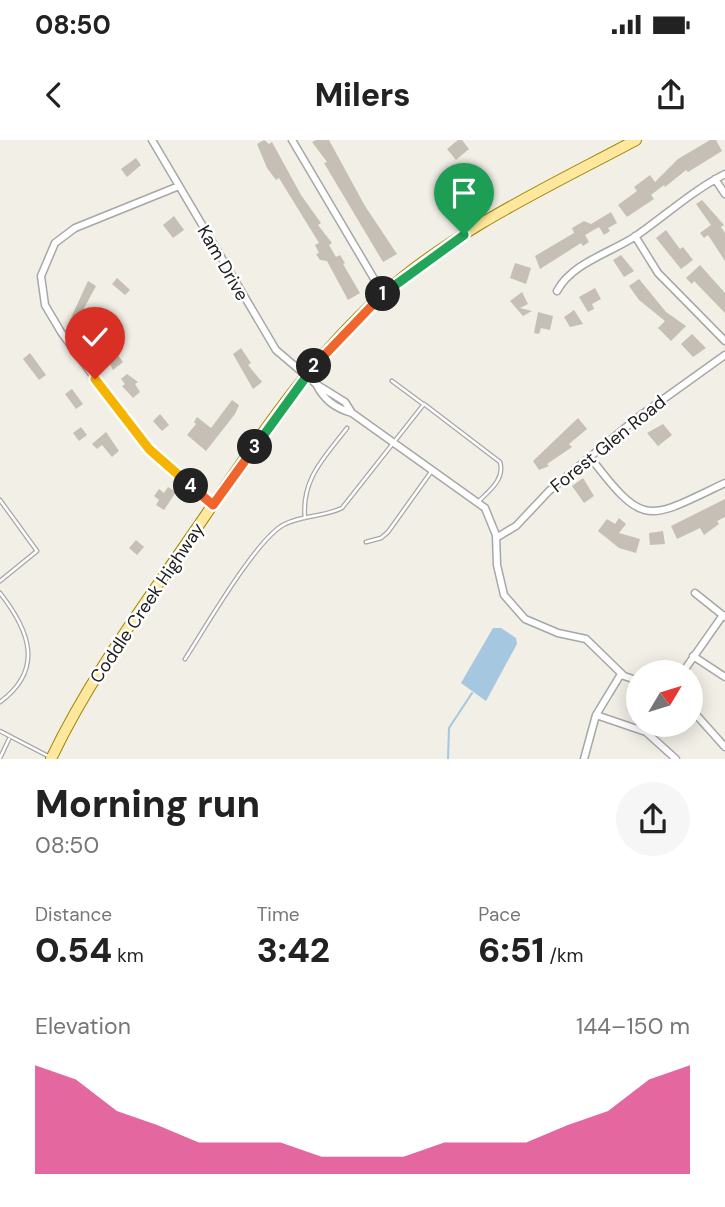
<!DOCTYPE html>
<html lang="en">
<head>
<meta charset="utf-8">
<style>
	:root { --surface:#fff; --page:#f6f6f6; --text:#222; --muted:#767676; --accent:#db2777 }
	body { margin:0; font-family:"DM Sans",sans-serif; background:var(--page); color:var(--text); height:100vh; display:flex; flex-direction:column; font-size:26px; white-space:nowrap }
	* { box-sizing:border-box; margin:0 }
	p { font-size:23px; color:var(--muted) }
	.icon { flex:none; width:38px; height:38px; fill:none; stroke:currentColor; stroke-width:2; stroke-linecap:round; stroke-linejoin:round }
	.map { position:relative; height:619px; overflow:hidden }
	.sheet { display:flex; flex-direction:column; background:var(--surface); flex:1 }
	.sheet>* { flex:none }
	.needle { width:46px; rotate:52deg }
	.fabs { position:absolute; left:626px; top:520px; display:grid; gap:14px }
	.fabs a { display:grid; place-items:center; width:77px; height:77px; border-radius:50%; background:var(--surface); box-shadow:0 4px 18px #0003; font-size:35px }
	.pin { position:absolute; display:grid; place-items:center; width:60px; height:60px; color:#fff; margin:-72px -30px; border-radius:50% 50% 50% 0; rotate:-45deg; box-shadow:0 0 7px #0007 }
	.pin .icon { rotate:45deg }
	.km { position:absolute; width:35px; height:35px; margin:-18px; border-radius:50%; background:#222; color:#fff; font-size:19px; line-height:35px; text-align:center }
	.round { display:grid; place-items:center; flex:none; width:74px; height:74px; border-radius:37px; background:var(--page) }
	.headline { display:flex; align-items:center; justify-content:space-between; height:119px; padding:0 35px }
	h1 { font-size:38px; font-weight:800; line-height:52px }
	.stats { display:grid; grid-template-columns:repeat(3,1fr); gap:10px; height:119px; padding:7px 35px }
	.stats div { display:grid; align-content:center }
	.stats b { font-size:35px; font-weight:800 }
	.stats small { font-size:19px; font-weight:400 }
	.stats p { font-size:19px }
	.chart { height:196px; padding:14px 35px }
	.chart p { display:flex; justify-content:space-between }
	.chart svg { width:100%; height:126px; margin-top:7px; fill:var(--accent); opacity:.7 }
	.status { display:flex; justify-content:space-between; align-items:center; height:49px; padding:0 35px; background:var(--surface); direction:ltr }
	.status svg { height:19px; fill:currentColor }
	header { display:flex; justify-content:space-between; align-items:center; height:91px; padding:0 35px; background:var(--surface); font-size:32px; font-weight:800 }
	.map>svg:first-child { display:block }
	.water { fill:#a5c7df }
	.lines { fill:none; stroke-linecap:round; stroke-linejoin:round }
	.stream { stroke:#a5c7df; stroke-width:2 }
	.building { fill:#c6bfb5 }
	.service-casing { stroke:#a7a7a7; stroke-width:5 }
	.minor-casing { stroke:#a7a7a7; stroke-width:9 }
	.primary-casing { stroke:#9b8500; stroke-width:12 }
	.service { stroke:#fff; stroke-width:2.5 }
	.minor { stroke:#fff; stroke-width:6 }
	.primary { stroke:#ffe79d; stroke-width:10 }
	.split-1-casing { stroke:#fff; stroke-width:14 }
	.split-2-casing { stroke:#fff; stroke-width:14 }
	.split-3-casing { stroke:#fff; stroke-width:14 }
	.split-4-casing { stroke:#fff; stroke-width:14 }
	.split-5-casing { stroke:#fff; stroke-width:14 }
	.split-6-casing { stroke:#fff; stroke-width:14 }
	.split-1 { stroke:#22a559; stroke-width:9 }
	.split-2 { stroke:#f0652b; stroke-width:9 }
	.split-3 { stroke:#22a559; stroke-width:9 }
	.split-4 { stroke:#f0652b; stroke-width:9 }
	.split-5 { stroke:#f5b400; stroke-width:9 }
	.split-6 { stroke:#f5b400; stroke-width:9 }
	.labels { text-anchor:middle; stroke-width:5; stroke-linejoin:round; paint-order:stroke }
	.street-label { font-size:18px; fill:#202020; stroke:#fff }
</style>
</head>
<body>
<div class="status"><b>08:50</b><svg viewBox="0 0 49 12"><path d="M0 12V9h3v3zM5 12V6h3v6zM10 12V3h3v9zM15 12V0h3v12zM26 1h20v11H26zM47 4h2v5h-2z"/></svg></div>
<header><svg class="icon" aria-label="back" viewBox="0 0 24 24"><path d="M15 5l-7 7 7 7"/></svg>Milers<svg class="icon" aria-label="share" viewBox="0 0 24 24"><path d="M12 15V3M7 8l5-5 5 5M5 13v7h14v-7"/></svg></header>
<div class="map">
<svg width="725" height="619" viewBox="0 0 725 619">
	<rect width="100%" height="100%" fill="#f1efe6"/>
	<!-- water -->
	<path class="water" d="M 493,488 L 501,488 L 516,498 L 517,504 L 486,561 L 461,543 Z"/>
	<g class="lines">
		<!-- stream -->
		<path class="stream" d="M 448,619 L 449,588 L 472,553"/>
	</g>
	<!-- building -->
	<path class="building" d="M 264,0 L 269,4 L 272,2 L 301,55 L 321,83 L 318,85 L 332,103 L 329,105 L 336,117 L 340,115 L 345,123 L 343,124 L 360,153 L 348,160 L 327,121 L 320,120 L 316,114 L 319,113 L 315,105 L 319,103 L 279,38 L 276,40 L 267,28 L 257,4 Z
		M 316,0 L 329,0 L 365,66 L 397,114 L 383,122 L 324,23 L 327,22 L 312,2 Z
		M 458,0 L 462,0 L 469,9 L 456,20 L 447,9 Z
		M 710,0 L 716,0 L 722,11 L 688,32 L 686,30 L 665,47 L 664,45 L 651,55 L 654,59 L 627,77 L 618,65 L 637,51 L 634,47 L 650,35 L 655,42 L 678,19 Z
		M 136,18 L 141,25 L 127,37 L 121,29 Z
		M 702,60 L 724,85 L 721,87 L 725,93 L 725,121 L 708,95 L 704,98 L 700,93 L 711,85 L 696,64 Z
		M 611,72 L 617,83 L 608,88 L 610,91 L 604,95 L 599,87 L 585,95 L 589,102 L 583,106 L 581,103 L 540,129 L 535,116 L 574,93 L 572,88 L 584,81 L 591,84 Z
		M 174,76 L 184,90 L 173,98 L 163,85 Z
		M 666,90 L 680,109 L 683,107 L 693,120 L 681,129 L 656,98 Z
		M 621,115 L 634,131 L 624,137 L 613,120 Z
		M 515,123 L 531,128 L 526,144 L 510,138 Z
		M 700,125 L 725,153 L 725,173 L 694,141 L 692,144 L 686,138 Z
		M 117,138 L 130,150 L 125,155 L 112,144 Z
		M 639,139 L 666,172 L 686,186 L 671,201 L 658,188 L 665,181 L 639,160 L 629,146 Z
		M 88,141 L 96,146 L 76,183 L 70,180 Z
		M 595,148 L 601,159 L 592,164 L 594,169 L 588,172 L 579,157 Z
		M 522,152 L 528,164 L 520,168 L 532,171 L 523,176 L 510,161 Z
		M 574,170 L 583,184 L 570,187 L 564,177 Z
		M 538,172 L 553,176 L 550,190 L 541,188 L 539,194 L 534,193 Z
		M 692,194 L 706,208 L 693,217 L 681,204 Z
		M 111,206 L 123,222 L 113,230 L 104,211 Z
		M 241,208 L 251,223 L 248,225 L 262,242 L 253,249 L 233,214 Z
		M 30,213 L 46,235 L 39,240 L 23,219 Z
		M 127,234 L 138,242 L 135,244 L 140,252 L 133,258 L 122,246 L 125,244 L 121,239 Z
		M 72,249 L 83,264 L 76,269 L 65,254 Z
		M 232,260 L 239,265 L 235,274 L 206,311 L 187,295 L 196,284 L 194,282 L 197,277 L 211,288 Z
		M 160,274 L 169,285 L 162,291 L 153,281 Z
		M 578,278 L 587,289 L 569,304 L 572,307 L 547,324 L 549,326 L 539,330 L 533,321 Z
		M 663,284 L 672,295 L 658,306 L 647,293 Z
		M 81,287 L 87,295 L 79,301 L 73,293 Z
		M 106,292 L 119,311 L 112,317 L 102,305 L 97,309 L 92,304 Z
		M 583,338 L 594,356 L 584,363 L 572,346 Z
		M 168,347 L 176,352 L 164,370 L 156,365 L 159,360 L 154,356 L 159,349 L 164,353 Z
		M 725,359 L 725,377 L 717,381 L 719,384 L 704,395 L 700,388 L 677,399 L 671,386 Z
		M 619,378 L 626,384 L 619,393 L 640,399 L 636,413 L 619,408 L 598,391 L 607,379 L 615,384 Z
		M 663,391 L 665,404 L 650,405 L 649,393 Z
		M 136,400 L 144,407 L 137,415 L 129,408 Z"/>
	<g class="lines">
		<defs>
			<path id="service" d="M 392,241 L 423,264
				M 0,360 L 37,411 L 0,441
				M 305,378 C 301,339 325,317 347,288
				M 366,402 L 381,398 L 388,392 L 431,332
				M 0,453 C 29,490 45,529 0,562
				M 185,519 C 204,490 257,397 285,384 C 303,375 324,377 342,368 L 424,264 L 500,322 C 505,339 490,350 478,362
				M 0,591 L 48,616
				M 0,618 L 9,599"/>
			<path id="minor" d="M 152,0 L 276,210 L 316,244 L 345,262 L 352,273
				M 292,0 L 383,154
				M 715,39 L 725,54
				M 179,46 L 75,88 L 55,103 L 41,136 L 45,165 L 61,192 L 130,286 L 150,309 L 213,365
				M 635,96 L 658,133 L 725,201
				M 557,151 C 572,123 610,113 636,96 C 666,75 692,51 725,34
				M 316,244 C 324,260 335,268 352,273 L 485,368 L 496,395 L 497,425 L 504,455 L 525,479 L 558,493 L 586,499 L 624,536 L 639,541
				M 590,317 C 645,389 647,380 725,343
				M 496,398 L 516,386 L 549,351 L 637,278 L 725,215
				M 695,453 L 725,477
				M 693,516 L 725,537
				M 683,532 L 723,475
				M 691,569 L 725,607
				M 596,575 L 646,592 L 676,619
				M 584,619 L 596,575 L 621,534"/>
			<path id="primary" d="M 51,619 C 89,539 142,468 192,395 C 250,311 306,222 383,154 C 456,89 550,46 636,0"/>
		</defs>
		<!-- service casing -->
		<use href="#service" class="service-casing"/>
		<!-- minor casing -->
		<use href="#minor" class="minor-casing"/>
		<!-- primary casing -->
		<use href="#primary" class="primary-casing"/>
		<!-- service -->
		<use href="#service" class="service"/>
		<!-- minor -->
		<use href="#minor" class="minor"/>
		<!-- primary -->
		<use href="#primary" class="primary"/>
	</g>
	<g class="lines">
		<defs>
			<path id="split-1" d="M 383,154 L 464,95"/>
			<path id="split-2" d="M 314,226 L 383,154"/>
			<path id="split-3" d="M 255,307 L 314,226"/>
			<path id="split-4" d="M 191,346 L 213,365 L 255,307"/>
			<path id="split-5" d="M 122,274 L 149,309 L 191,346"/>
			<path id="split-6" d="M 95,239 L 122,274"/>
		</defs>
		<!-- split-1 casing -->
		<use href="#split-1" class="split-1-casing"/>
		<!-- split-2 casing -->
		<use href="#split-2" class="split-2-casing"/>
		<!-- split-3 casing -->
		<use href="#split-3" class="split-3-casing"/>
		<!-- split-4 casing -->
		<use href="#split-4" class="split-4-casing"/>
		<!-- split-5 casing -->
		<use href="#split-5" class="split-5-casing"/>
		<!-- split-6 casing -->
		<use href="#split-6" class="split-6-casing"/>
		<!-- split-1 -->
		<use href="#split-1" class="split-1"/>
		<!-- split-2 -->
		<use href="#split-2" class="split-2"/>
		<!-- split-3 -->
		<use href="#split-3" class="split-3"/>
		<!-- split-4 -->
		<use href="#split-4" class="split-4"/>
		<!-- split-5 -->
		<use href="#split-5" class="split-5"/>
		<!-- split-6 -->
		<use href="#split-6" class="split-6"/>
	</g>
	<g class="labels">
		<!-- street labels -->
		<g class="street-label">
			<text transform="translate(223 123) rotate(60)" y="6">Kam Drive</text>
			<text transform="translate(608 304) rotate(-39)" y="6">Forest Glen Road</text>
			<text transform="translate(147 463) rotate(-56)" y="6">Coddle Creek Highway</text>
		</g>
	</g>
</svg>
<div class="fabs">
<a><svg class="needle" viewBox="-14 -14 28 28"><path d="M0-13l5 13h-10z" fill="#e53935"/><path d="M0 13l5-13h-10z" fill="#767676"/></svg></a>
</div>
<div class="pin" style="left:464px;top:95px;background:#1e9e55"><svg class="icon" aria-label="arrive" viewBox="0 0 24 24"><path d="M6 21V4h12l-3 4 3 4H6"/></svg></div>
<div class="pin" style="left:95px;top:239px;background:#d93025"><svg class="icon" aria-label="check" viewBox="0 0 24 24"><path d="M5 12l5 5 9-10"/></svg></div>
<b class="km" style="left:383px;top:154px">1</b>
<b class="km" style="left:314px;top:226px">2</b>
<b class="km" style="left:255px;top:307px">3</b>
<b class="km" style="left:191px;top:346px">4</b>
</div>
<section class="sheet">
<div class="headline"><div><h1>Morning run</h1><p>08:50</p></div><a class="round"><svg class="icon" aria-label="share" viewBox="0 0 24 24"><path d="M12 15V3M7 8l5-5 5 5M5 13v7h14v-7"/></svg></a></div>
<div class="stats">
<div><p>Distance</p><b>0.54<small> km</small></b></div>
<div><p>Time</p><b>3:42</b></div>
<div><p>Pace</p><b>6:51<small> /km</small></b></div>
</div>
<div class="chart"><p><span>Elevation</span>144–150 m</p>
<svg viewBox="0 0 160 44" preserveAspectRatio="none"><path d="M0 44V6L10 11L20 22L30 27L40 33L50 33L60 33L70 38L80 38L90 38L100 33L110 33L120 33L130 27L140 22L150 11L160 6V44z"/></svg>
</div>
</section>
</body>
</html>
